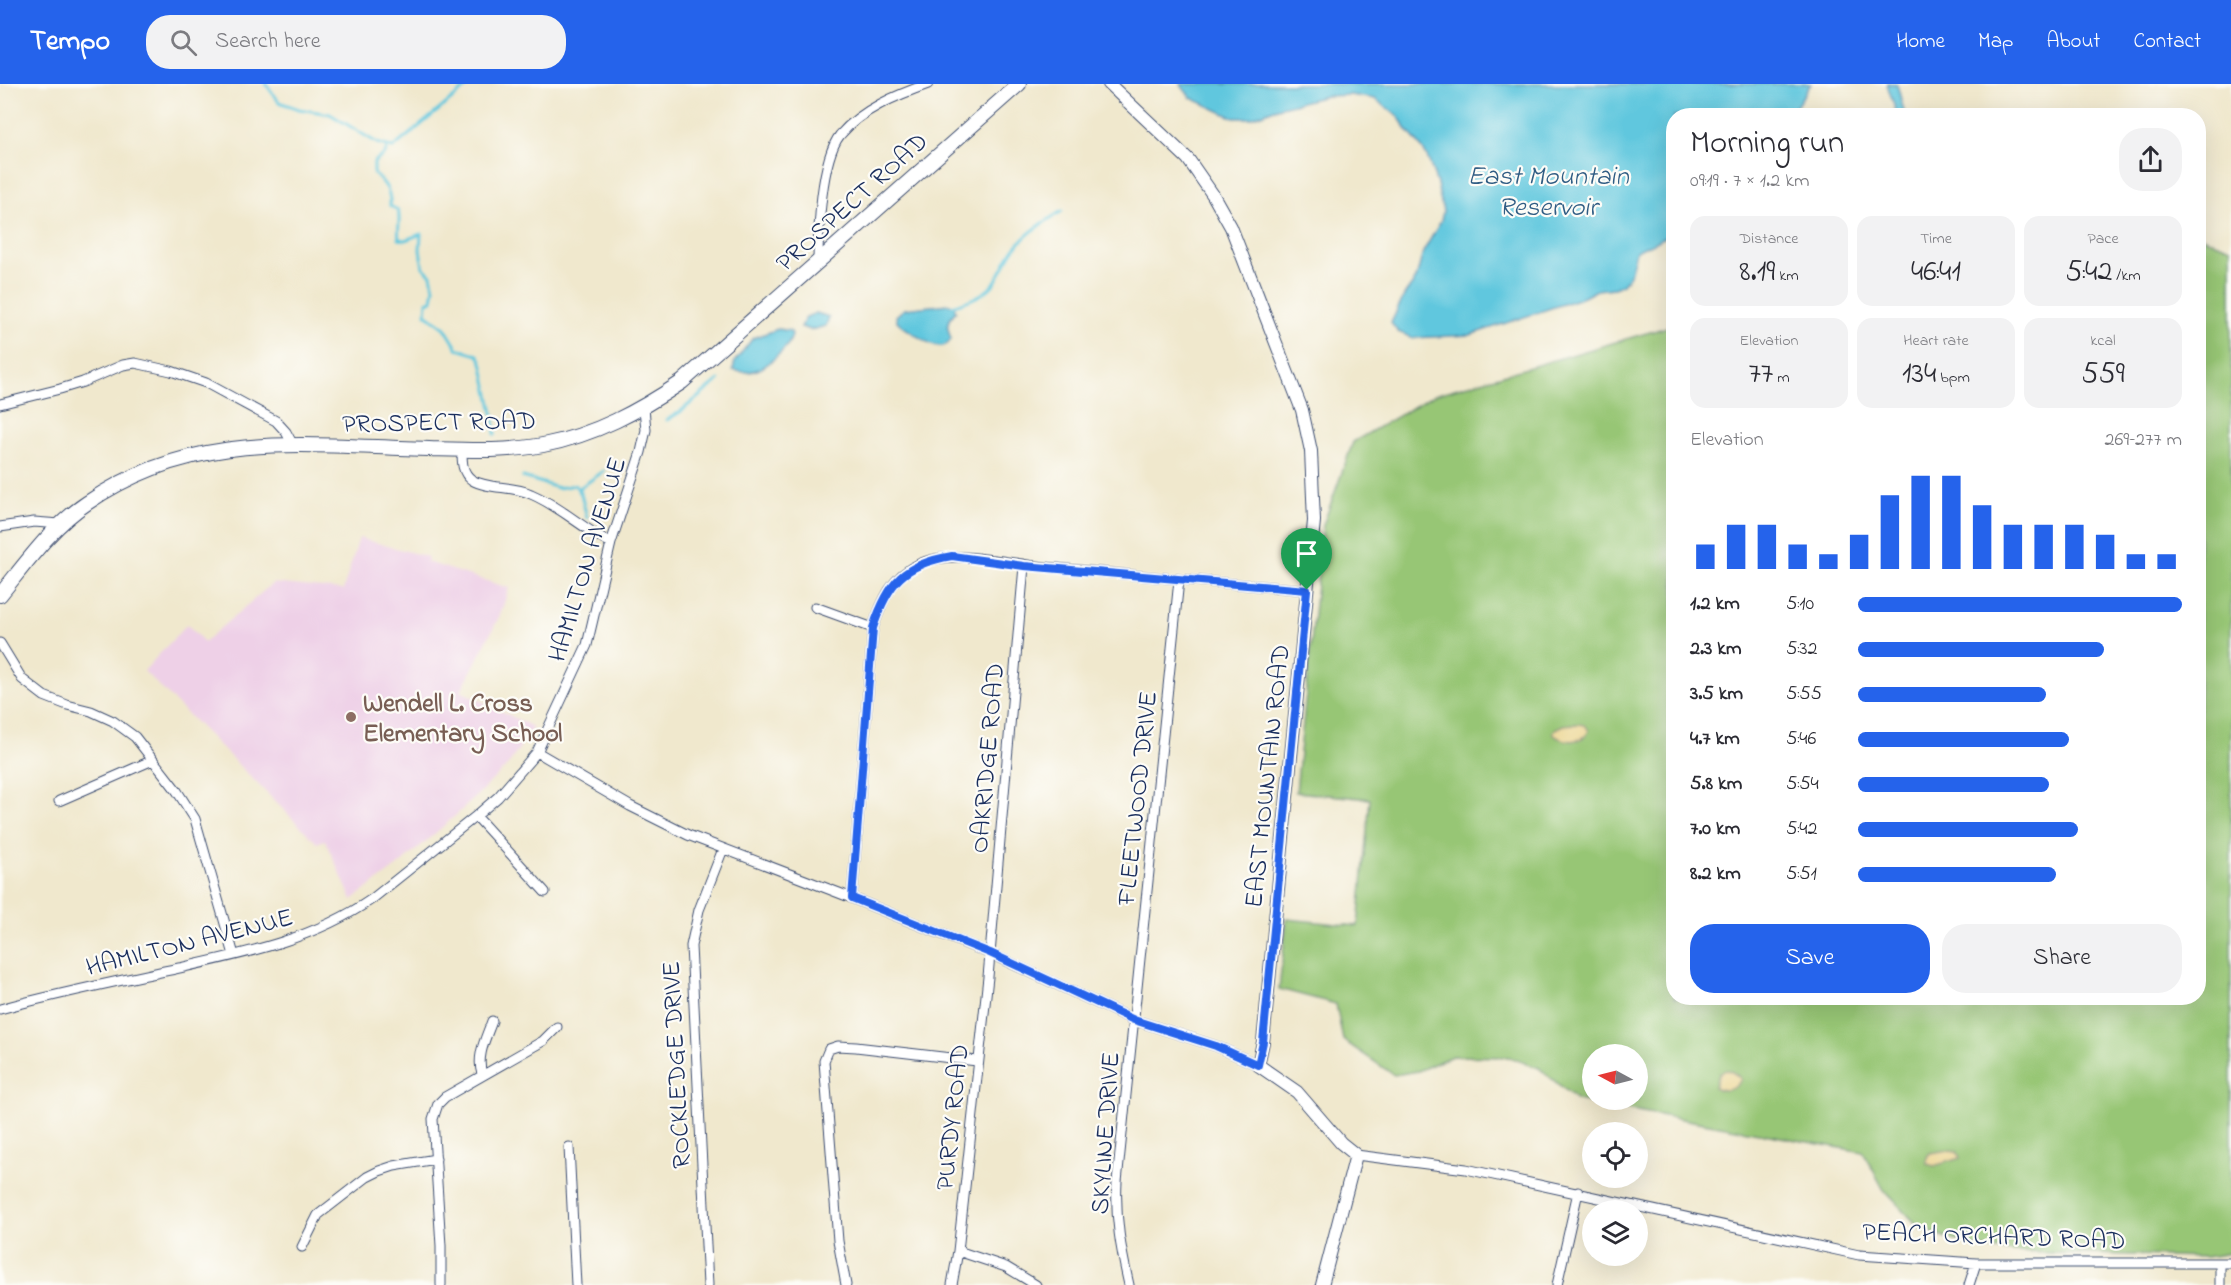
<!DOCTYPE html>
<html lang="en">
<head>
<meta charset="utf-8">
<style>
	:root { --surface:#fff; --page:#f2f2f3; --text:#2b2b33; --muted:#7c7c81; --accent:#2563eb }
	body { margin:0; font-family:"Indie Flower",sans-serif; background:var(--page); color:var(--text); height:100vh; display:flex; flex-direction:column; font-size:22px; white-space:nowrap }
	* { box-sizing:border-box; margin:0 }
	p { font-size:20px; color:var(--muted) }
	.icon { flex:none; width:33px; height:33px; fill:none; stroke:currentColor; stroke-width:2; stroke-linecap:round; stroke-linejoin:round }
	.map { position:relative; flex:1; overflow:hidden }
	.details { position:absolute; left:1666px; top:24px; width:540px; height:897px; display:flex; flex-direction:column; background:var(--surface); border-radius:24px; box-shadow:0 6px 24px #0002 }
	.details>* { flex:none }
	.needle { width:39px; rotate:277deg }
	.buttons { position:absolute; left:1582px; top:960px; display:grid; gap:12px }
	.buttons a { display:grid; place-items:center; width:66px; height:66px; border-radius:50%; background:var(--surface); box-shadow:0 6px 24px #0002; font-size:30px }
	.pin { position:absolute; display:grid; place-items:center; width:51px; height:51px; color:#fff; margin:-62px -26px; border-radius:50% 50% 50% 0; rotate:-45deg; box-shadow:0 0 6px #0007 }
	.pin .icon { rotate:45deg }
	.round { display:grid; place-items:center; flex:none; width:63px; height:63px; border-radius:24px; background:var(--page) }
	.head { display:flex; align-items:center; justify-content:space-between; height:102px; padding:0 24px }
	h1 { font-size:33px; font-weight:600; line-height:45px }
	.stats { display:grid; grid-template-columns:repeat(3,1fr); gap:9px; height:102px; padding:6px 24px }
	.stats div { display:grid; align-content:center; border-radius:15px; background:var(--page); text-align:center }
	.stats b { font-size:30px; font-weight:600 }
	.stats small { font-size:16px; font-weight:400 }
	.stats p { font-size:16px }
	.chart { height:168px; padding:12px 24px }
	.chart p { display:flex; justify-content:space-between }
	.chart svg { width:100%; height:108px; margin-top:6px; stroke:var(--accent); stroke-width:6 }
	.action { display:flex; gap:12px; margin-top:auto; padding:12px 24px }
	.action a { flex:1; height:69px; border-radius:24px; background:var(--accent); color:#fff; font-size:24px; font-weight:600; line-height:69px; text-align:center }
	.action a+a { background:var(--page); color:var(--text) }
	ul { padding:0 24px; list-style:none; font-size:20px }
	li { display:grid; grid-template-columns:96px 72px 1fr; align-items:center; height:45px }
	li i { height:15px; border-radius:8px; background:var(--accent) }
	header { display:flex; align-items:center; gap:36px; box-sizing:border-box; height:84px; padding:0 30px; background:var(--accent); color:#fff }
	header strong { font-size:28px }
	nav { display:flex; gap:33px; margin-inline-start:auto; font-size:21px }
	.search { width:420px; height:54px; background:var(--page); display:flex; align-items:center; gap:15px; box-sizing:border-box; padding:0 21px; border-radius:24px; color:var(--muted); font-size:22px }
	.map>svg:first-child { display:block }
	.built { fill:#eed0e7 }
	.green { fill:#97c675; stroke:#597a6a; stroke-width:1.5; fill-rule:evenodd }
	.sand { fill:#eeda9e; stroke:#84847e; stroke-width:1.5 }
	.water { fill:#60c7de; stroke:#3e7b9e; stroke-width:1.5 }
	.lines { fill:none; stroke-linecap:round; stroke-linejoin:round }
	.stream { stroke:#60c7de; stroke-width:3 }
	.street-casing { stroke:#3b4b6f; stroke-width:11 }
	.secondary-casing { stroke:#3b4b6f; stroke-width:14 }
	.primary-casing { stroke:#3b4b6f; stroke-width:16 }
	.street { stroke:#fff; stroke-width:9 }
	.secondary { stroke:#fff; stroke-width:12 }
	.primary { stroke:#fff; stroke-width:14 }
	.route-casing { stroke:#fff; stroke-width:12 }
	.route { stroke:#2563eb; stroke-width:8 }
	.education-dot { fill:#8d6e63; stroke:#fdfcf7; stroke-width:2 }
	.labels { text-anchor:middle; stroke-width:4.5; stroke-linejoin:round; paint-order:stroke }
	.street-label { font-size:26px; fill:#1b2f5e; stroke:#fdfcf7 }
	.education-label { font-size:26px; font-weight:bold; fill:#785e54; stroke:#fdfcf7; text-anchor:start }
	.water-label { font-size:27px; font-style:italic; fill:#305d84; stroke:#fdfcf7 }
</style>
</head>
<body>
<header>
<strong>Tempo</strong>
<div class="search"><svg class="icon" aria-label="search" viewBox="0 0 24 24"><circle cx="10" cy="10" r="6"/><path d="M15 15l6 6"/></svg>Search here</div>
<nav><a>Home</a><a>Map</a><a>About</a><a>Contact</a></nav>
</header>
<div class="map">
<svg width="2231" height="1201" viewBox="0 0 2231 1201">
	<rect width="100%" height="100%" fill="#fdfcf7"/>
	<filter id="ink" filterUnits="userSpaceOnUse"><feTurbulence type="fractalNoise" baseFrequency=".0167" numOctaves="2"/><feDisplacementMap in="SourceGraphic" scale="12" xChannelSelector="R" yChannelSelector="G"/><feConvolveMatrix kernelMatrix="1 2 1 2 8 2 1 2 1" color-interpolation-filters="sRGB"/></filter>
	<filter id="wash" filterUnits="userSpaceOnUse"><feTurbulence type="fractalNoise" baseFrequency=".008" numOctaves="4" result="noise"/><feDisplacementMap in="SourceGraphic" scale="24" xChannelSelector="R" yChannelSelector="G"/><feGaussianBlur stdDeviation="1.35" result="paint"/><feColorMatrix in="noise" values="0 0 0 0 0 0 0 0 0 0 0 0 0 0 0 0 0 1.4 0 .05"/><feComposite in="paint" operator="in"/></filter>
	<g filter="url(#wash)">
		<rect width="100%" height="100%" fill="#f0e8cd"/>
		<!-- built -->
		<path class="built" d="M 359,454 L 428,473 L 427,478 L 509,504 L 500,531 L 461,607 L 533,643 L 509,680 L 463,725 L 399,781 L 352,816 L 325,756 L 317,759 L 144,587 L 187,540 L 204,558 L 273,499 L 343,506 Z"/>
		<!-- green -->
		<path class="green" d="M 2199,152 L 2231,164 L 2231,1169 L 2206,1173 L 2012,1168 L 1972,1162 L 1921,1145 L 1884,1106 L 1863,1068 L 1577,1016 L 1539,984 L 1509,973 L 1452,972 L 1418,987 L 1394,991 L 1343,956 L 1336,920 L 1279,905 L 1287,835 L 1358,842 L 1370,715 L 1296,708 L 1323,441 L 1353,358 L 1434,311 L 1674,241 L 1674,914 L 2199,914 ZM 1593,970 L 1638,970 L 1638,1016 L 1593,1016 Z"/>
		<!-- sand -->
		<path class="sand" d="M 1574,640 C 1581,640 1586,640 1589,647 C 1582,660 1563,659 1553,650 L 1555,645 L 1563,641 Z
			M 1727,986 L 1734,989 L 1741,995 C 1736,1006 1724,1009 1714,1003 L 1720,988 Z
			M 1949,1066 L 1957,1067 L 1960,1074 L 1934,1082 L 1927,1080 L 1927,1073 L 1930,1069 Z"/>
		<!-- water -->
		<path class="water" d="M 1180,0 L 1811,0 L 1793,27 L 1787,31 L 1674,32 L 1674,149 L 1636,167 L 1630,191 L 1623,200 L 1614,204 L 1597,206 L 1584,213 L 1470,251 L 1413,254 L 1398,248 L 1391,239 L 1405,210 L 1416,195 L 1423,168 L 1441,137 L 1443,127 L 1437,100 L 1429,77 L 1423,65 L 1407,46 L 1398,32 L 1375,15 L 1350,11 L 1326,12 L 1277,24 L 1251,34 L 1234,34 L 1191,14 Z
			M 1887,0 L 1897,0 L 1905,31 L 1897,31 Z
			M 949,220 L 954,222 L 956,227 C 946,238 946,241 951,255 C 949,259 945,263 939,262 C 930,262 904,244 897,237 L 896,232 L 904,225 Z
			M 816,229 L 829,233 L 826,242 L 811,246 L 801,243 L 806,233 Z
			M 778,245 L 790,247 L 792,250 C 791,259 785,264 779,270 C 765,284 753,292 733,286 L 735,277 L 753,254 Z"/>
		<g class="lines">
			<!-- stream -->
			<path class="stream" d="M 266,0 L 279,18 L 299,25 L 330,30 L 377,59 L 393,64 L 470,0
				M 388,62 L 385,70 L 374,78 L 374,90 C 385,99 391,107 390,122 L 398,126 C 401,136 397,145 399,155 L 405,156 L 421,150 L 420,166 L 423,183 L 431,191 L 434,204 L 432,216 L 427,218 L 426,230 L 445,244 L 458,265 L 478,271 L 482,278 L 494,334 L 495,351
				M 951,222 C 965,218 982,213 993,201 C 1001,190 1006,176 1014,165 C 1028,148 1044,138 1062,127
				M 667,336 L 680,328 L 719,296
				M 523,393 L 558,404 L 575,401 L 581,410 L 587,434
				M 578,405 L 604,387"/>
		</g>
	</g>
	<g filter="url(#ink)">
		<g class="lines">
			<defs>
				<path id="street" d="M 818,179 C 818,148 821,75 840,51 C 862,25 897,11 928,0
					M 0,320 L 60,305 L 83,298 L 123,281 L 135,279 L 171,287 L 206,299 L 276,337 L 286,348 L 293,361
					M 462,366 C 462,378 462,389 472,396 C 487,405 514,402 531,410 C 560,422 583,445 611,459
					M 0,443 L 34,438 L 60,440
					M 815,523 L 873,544
					M 0,559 L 22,595 L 44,612 L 67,621 L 91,627 L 113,637 L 135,653 L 177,707 L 195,735 L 234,871
					M 537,668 L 630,722 L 688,751 L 852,814 L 989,869 L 1134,936 L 1216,962 L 1258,981
					M 59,717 L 153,676
					M 476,732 L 545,808
					M 852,814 L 873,544 C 882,517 892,492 919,480 C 955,464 1006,480 1045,483 C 1132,491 1220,499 1307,506
					M 0,925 C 59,909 119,897 179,884 C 247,869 314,855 372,815 L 476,732 L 498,713 L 537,668 L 587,561 L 611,459 L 641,368 L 646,346 L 644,324
					M 482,990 C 476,972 486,954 492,937
					M 569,1063 L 576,1201
					M 1356,1071 L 1466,1085 L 1859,1171 L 1976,1179 L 2231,1179
					M 302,1163 L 318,1131 L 367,1093 L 379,1087 L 394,1082 L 436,1075
					M 958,1167 L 1006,1183 L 1036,1201
					M 441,1201 L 441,1162 L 433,1035 L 438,1020 L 445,1013 L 543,957 L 557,943
					M 708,1201 L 691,862 L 699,826 L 723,765
					M 846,1201 L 838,1157 L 824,977 L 829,965 L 838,962 L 856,963 L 977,977
					M 952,1201 L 958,1167 L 988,893 L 1024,482
					M 1129,1201 C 1121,1166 1115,1134 1117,1098 L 1179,496
					M 1557,1201 L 1578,1108
					M 1969,1201 L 1976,1179
					M 2220,1201 L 2220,1180"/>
				<path id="secondary" d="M 1109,0 L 1188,75 L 1213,111 L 1231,143 L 1302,326 L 1311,367 L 1314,437 L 1263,958 L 1258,981 L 1297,1008 L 1341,1059 L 1356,1071 L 1322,1201"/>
				<path id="primary" d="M 0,511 C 26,479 52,442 87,419 C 196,344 305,362 429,365 C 467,366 506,368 543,361 C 595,351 639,327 682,298 L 1019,0"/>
			</defs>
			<!-- street casing -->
			<use href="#street" class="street-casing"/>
			<!-- secondary casing -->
			<use href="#secondary" class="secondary-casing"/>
			<!-- primary casing -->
			<use href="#primary" class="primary-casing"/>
			<!-- street -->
			<use href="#street" class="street"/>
			<!-- secondary -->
			<use href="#secondary" class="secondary"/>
			<!-- primary -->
			<use href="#primary" class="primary"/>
		</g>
	</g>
	<g class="lines" filter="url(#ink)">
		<defs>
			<path id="route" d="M 952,472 L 1024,482 L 1307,506 L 1263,958 L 1258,981 L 1216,962 L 1134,936 L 990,869 L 852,814 L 873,544 C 888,498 904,480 952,472 Z"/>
		</defs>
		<!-- route casing -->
		<use href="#route" class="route-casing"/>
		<!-- route -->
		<use href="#route" class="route"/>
	</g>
	<!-- markers -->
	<circle class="education-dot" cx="351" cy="633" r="6"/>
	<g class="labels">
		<!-- street labels -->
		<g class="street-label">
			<text transform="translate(851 117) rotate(-42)" y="9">PROSPECT ROAD</text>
			<text transform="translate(439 337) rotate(-1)" y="9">PROSPECT ROAD</text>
			<text transform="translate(586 475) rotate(-73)" y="9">HAMILTON AVENUE</text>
			<text transform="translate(986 674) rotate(-85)" y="9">OAKRIDGE ROAD</text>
			<text transform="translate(1266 692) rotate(-84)" y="9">EAST MOUNTAIN ROAD</text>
			<text transform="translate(1136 714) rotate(-84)" y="9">FLEETWOOD DRIVE</text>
			<text transform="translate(189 857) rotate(-14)" y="9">HAMILTON AVENUE</text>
			<text transform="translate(675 981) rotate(-93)" y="9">ROCKLEDGE DRIVE</text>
			<text transform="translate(951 1033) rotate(-84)" y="9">PURDY ROAD</text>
			<text transform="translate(1104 1049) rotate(-86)" y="9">SKYLINE DRIVE</text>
			<text transform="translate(1994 1151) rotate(2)" y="9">PEACH ORCHARD ROAD</text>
		</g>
		<!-- education labels -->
		<g class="education-label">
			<text x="363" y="627">Wendell L. Cross<tspan x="363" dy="30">Elementary School</tspan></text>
		</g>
		<!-- water labels -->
		<g class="water-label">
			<text x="1548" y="100">East Mountain<tspan x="1548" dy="31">Reservoir</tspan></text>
		</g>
	</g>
</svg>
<div class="buttons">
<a><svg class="needle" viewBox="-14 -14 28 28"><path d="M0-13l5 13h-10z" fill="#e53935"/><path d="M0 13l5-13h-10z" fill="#7c7c81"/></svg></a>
<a><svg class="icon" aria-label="locate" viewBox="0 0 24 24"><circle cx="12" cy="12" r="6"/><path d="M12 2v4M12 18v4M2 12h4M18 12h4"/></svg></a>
<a><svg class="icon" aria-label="layers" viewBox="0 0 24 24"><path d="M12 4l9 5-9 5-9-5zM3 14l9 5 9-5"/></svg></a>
</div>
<div class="pin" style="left:1307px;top:506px;background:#1e9e55"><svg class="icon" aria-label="arrive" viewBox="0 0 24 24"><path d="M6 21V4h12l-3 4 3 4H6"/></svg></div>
<section class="details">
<div class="head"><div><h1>Morning run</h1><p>09:19 · 7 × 1.2 km</p></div><a class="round"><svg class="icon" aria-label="share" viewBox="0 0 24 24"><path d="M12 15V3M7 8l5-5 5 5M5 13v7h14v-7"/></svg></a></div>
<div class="stats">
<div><p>Distance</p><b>8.19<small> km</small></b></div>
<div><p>Time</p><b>46:41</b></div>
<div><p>Pace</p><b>5:42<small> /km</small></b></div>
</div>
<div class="stats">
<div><p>Elevation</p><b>77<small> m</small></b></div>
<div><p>Heart rate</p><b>134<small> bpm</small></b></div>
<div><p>kcal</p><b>559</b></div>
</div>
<div class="chart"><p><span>Elevation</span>269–277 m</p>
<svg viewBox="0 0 160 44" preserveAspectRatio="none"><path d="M5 44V34M15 44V26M25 44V26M35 44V34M45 44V38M55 44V30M65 44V14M75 44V6M85 44V6M95 44V18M105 44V26M115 44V26M125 44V26M135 44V30M145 44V38M155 44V38"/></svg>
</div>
<ul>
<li><b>1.2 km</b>5:10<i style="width:100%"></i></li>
<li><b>2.3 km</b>5:32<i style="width:76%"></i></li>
<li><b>3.5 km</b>5:55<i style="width:58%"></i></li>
<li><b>4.7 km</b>5:46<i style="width:65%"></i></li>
<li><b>5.8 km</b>5:54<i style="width:59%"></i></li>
<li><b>7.0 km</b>5:42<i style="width:68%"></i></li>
<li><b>8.2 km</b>5:51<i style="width:61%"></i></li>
</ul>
<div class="action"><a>Save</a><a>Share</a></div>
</section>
</div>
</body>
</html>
